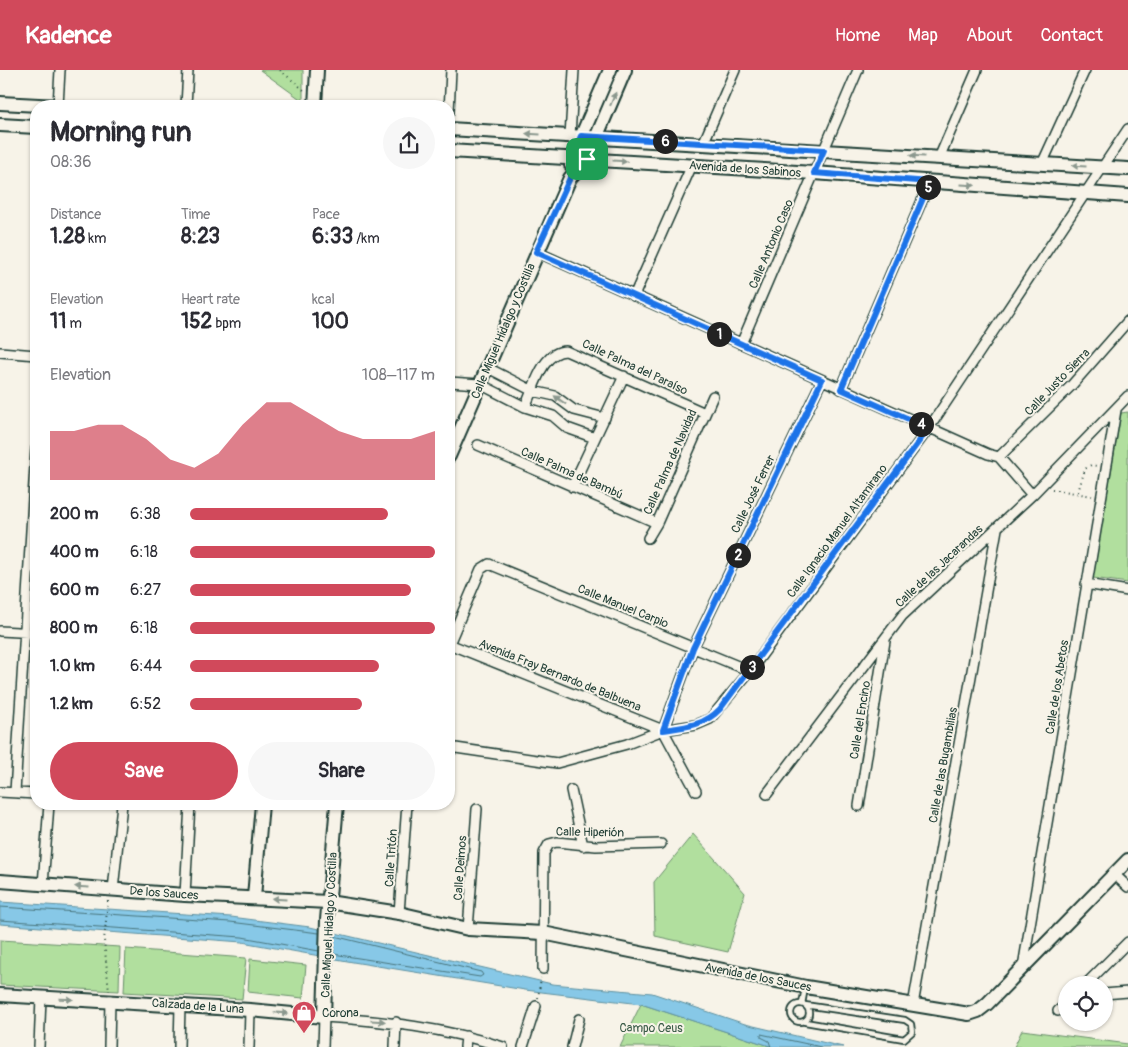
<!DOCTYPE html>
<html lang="en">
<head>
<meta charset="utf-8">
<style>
	:root { --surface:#fff; --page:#f7f7f7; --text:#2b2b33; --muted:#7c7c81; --accent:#d1495b }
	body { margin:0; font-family:Pangolin,sans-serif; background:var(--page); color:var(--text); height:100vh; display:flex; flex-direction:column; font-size:19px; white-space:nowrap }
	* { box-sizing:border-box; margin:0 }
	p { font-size:16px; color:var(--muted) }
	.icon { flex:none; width:28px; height:28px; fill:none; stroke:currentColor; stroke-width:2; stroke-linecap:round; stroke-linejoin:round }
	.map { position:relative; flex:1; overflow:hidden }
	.drawer { position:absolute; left:30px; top:30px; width:425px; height:710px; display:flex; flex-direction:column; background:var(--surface); border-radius:20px; box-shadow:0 1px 4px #0004 }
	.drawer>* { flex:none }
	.buttons { position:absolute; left:1058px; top:906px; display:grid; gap:10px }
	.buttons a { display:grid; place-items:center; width:55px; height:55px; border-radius:50%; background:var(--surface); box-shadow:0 1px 4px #0004; font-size:25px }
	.pin { position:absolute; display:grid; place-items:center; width:42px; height:42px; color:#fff; margin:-21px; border-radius:10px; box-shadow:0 2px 8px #0006 }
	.km { position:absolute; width:25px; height:25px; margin:-12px; border-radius:50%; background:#222; color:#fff; font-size:14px; line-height:25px; text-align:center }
	.round { display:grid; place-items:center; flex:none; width:52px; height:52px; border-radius:26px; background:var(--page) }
	.summary { display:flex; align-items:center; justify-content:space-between; height:85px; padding:0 20px }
	h1 { font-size:28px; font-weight:700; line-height:38px }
	.figures { display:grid; grid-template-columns:repeat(3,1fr); gap:8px; height:85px; padding:5px 20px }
	.figures div { display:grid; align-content:center }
	.figures b { font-size:21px; font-weight:700 }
	.figures small { font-size:14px; font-weight:400 }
	.figures p { font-size:14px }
	.chart { height:140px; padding:10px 20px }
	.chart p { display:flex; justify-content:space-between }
	.chart svg { width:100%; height:90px; margin-top:5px; fill:var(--accent); opacity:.7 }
	.button { display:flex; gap:10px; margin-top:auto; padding:10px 20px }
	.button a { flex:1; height:58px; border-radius:30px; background:var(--accent); color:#fff; font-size:20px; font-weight:700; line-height:58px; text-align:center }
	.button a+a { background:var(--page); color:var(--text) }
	ul { padding:0 20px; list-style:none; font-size:16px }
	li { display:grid; grid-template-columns:80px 60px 1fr; align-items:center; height:38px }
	li i { height:12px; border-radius:6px; background:var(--accent) }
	header { display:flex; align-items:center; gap:30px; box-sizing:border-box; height:70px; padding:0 25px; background:var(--accent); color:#fff }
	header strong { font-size:24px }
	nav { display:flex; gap:28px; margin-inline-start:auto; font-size:18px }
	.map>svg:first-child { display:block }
	.green { fill:#b1df9e; stroke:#688e69 }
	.water { fill:#87c8e7; stroke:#5d909f }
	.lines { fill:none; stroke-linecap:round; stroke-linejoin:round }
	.shore { stroke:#49757c; stroke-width:1 }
	.lane-casing { stroke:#1f3d34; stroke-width:8 }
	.street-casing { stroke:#1f3d34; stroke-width:12 }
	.secondary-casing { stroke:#1f3d34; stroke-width:16 }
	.path { stroke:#1f3d34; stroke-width:2; stroke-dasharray:1 4; stroke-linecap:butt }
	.lane { stroke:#f7f3e8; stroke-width:4.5 }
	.street { stroke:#f7f3e8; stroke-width:9 }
	.secondary { stroke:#f7f3e8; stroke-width:12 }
	.oneway { fill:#8b988e }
	.route-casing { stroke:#fff; stroke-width:10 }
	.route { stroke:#1a73e8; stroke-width:6 }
	.labels { text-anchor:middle; stroke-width:4; stroke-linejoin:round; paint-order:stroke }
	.street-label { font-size:12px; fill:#1f3d34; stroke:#f7f3e8 }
	.poi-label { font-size:12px; fill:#1f3d34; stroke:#f7f3e8; text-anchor:start }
	.park-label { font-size:12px; fill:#3c5d49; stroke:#f7f3e8 }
</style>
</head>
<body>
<header>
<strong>Kadence</strong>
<nav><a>Home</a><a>Map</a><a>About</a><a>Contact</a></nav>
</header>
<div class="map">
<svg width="1128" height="977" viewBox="0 0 1128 977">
	<rect width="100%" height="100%" fill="#f7f3e8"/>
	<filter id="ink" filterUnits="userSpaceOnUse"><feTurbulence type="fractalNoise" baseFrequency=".02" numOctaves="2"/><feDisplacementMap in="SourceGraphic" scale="10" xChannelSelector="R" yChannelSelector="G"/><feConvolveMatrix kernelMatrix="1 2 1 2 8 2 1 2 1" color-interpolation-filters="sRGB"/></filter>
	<g filter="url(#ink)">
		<!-- green -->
		<path class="green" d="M 260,0 L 303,0 L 303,31 Z
			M 1128,342 L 1128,513 L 1093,508 L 1121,343 Z
			M 693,764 L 745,823 L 728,882 L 655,866 L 654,812 Z
			M 0,870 L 120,877 L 119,921 L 0,915 Z
			M 126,879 L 246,888 L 242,929 L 124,922 Z
			M 250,889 L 306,895 L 303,928 L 248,922 Z
			M 641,934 L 773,977 L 620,977 Z
			M 1022,960 L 1128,974 L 1128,977 L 1014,977 Z"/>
		<!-- water -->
		<path class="water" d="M 0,832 L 231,847 L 310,857 L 552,914 L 652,923 L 745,954 L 843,977 L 773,977 L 641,934 L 525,920 L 353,892 L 242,872 L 0,854 Z"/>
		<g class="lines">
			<!-- shore -->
			<path class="shore" d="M 0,837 L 230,852 L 319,863
				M 0,850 L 242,867 L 319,881
				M 333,884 L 480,907 L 483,905 L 481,902 L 334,866
				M 771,977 L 769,971 L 761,967 L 761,964 L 821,977"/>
			<defs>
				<path id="lane" d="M791 943a9 9 0 1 1 18 0a9 9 0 1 1-18 0Z
					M 802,934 L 805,918
					M 805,952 L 904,969 L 912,962 L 911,954 L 905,950 L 805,935"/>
				<path id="street" d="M 58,36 L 60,0
					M 186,36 L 188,0
					M 449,42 L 451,0
					M 570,66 L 574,0
					M 703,74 L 735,0
					M 939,88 L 977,0
					M 1042,94 L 1085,0
					M 537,182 L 988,384 L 999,387 L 1032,425
					M 634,226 L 692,95
					M 741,274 L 858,0
					M 0,282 L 36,285
					M 488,298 L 533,321 L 555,326 L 574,340 L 605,348
					M 449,312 L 480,314 L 525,337 L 553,346 L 567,358 L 595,368
					M 841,319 L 930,112
					M 525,337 C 534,319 542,281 566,281 L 705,343
					M 478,375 L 657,453
					M 999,387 L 1071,316 L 1128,251
					M 572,417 L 624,306
					M 648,468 L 657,453 L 713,326
					M 1086,514 L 1128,521
					M 0,561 L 36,563
					M 449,574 L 481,499 L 489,494 L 750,601
					M 449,574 L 663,660
					M 663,660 L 693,578 L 822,310
					M 663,660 L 696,721
					M 449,677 L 557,693 L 627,674 L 663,660 L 696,655 L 710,649 L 750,601 L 929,358 L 1128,59
					M 571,720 L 583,776
					M 0,722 L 36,724
					M 15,722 L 36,379
					M 767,724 L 902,546 L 1032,425 L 1128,326
					M 859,736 L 885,571
					M 1114,804 L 1128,817
					M 43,815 L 49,734
					M 113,820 L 122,734
					M 185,825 L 190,734
					M 399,843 L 407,734
					M 468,859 L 477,739
					M 1023,897 L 1116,340
					M 543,899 L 544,783 L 549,774 L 557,772 L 596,776 L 661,774
					M 1085,915 L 1128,872
					M 1104,924 L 1128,922
					M 913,935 L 997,459
					M 1058,941 L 1066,934
					M 39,977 L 41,928
					M 109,977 L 110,930
					M 179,977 L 180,935
					M 249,977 L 250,940
					M 323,977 L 324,947 C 385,951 445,958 503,977
					M 395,977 L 396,952
					M 465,977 L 466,966
					M 523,977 L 536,936
					M 572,977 L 579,949"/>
				<path id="secondary" d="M 0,33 L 58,36
					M 315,36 L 317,0
					M 0,55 L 36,57
					M 449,59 L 1128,99
					M 449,81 L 814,103 L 1128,126
					M 571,95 L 572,88 L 610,0
					M 449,386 L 570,108 L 587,89 L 625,0
					M 0,811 L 185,825 L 328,832 L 399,843 L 468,859 L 543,863 L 806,917 L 969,944 L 978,941 L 987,934 L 1128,790
					M 254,827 L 262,734
					M 0,925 L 250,940 L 324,947 L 327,850 L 337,734"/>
			</defs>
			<!-- lane casing -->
			<use href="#lane" class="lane-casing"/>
			<!-- street casing -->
			<use href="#street" class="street-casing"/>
			<!-- secondary casing -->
			<use href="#secondary" class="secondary-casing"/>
			<!-- path -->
			<path class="path" d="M 280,0 L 305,21
				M 1052,419 L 1092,426
				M 1078,422 L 1085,399 L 1091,395 L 1097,396
				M 108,831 L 104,870 L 109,921
				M 538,928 L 541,908"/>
			<!-- lane -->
			<use href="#lane" class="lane"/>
			<!-- street -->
			<use href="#street" class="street"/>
			<!-- secondary -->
			<use href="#secondary" class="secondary"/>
		</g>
		<!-- one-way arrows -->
		<defs><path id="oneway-solid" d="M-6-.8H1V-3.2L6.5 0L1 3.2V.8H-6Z" transform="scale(1.25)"/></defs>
		<g class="oneway">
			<use href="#oneway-solid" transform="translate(613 29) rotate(-67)"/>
			<use href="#oneway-solid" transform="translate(533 64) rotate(-177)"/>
			<use href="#oneway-solid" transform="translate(917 86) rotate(-176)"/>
			<use href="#oneway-solid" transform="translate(620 91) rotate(3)"/>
			<use href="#oneway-solid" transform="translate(1079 96) rotate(-177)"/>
			<use href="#oneway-solid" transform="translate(968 115) rotate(4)"/>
			<use href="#oneway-solid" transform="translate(560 330) rotate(-144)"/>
			<use href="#oneway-solid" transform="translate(82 817) rotate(-176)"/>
			<use href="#oneway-solid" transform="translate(279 829) rotate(-176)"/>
			<use href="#oneway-solid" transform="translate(66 929) rotate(2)"/>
			<use href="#oneway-solid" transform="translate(281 943) rotate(5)"/>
			<use href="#oneway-solid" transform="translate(378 951) rotate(4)"/>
		</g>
	</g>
	<g class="lines" filter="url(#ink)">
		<defs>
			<path id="route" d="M 581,66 L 824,80 L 814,103 L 930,112 L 841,319 L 929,358 L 720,639 C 704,656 685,657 663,660 L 693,578 L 822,310 L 536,182 L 570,108 L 587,89 L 572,88 Z"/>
		</defs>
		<!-- route casing -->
		<use href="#route" class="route-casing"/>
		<!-- route -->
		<use href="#route" class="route"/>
	</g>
	<!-- icons -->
	<defs>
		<symbol id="shop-pin" viewBox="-11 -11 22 30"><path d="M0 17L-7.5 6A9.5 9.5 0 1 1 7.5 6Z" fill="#d1495b" stroke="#f7f3e8"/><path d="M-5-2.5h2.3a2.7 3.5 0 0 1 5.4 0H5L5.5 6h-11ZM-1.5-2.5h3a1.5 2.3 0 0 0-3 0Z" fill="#fff"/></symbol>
	</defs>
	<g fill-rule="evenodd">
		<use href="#shop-pin" x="290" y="929" width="28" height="38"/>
	</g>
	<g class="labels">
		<!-- street labels -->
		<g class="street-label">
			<text transform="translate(745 99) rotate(4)" y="4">Avenida de los Sabinos</text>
			<text transform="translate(771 174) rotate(-67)" y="4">Calle Antonio Caso</text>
			<text transform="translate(503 261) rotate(-67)" y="4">Calle Miguel Hidalgo y Costilla</text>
			<text transform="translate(635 297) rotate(25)" y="4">Calle Palma del Paraíso</text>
			<text transform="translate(1057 312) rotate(-46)" y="4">Calle Justo Sierra</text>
			<text transform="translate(670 392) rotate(-66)" y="4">Calle Palma de Navidad</text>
			<text transform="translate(572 403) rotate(24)" y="4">Calle Palma de Bambú</text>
			<text transform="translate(753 424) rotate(-64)" y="4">Calle José Ferrer</text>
			<text transform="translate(837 461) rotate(-54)" y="4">Calle Ignacio Manuel Altamirano</text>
			<text transform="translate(939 496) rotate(-43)" y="4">Calle de las Jacarandas</text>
			<text transform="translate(623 536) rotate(22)" y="4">Calle Manuel Carpio</text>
			<text transform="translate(560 605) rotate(22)" y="4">Avenida Fray Bernardo de Balbuena</text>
			<text transform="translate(1057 617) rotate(-81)" y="4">Calle de los Abetos</text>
			<text transform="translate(860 650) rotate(-81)" y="4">Calle del Encino</text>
			<text transform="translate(943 695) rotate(-80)" y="4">Calle de las Bugambilias</text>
			<text transform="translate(590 762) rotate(1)" y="4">Calle Hiperión</text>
			<text transform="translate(391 788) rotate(-86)" y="4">Calle Tritón</text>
			<text transform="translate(460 798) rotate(-86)" y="4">Calle Deimos</text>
			<text transform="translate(164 823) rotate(4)" y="4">De los Sauces</text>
			<text transform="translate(329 855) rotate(-87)" y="4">Calle Miguel Hidalgo y Costilla</text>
			<text transform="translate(758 907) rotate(11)" y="4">Avenida de los Sauces</text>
			<text transform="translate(198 936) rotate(4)" y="4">Calzada de la Luna</text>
		</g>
		<!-- poi labels -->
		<g class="poi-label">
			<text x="322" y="947">Corona</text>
		</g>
		<!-- park labels -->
		<g class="park-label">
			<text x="651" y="962">Campo Ceus</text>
		</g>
	</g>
</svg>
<div class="buttons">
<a><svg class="icon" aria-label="locate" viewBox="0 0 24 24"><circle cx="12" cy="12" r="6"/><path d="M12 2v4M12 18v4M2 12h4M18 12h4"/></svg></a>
</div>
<div class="pin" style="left:587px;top:89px;background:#1e9e55"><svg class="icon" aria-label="arrive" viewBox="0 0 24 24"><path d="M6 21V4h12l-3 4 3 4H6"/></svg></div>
<b class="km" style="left:719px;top:264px">1</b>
<b class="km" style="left:738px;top:485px">2</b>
<b class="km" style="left:752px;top:597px">3</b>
<b class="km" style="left:921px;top:354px">4</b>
<b class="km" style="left:928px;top:117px">5</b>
<b class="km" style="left:665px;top:71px">6</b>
<section class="drawer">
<div class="summary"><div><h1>Morning run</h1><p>08:36</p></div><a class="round"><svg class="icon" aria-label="share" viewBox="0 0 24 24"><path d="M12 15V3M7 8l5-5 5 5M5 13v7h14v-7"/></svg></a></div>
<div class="figures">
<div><p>Distance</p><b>1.28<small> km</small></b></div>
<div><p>Time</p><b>8:23</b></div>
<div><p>Pace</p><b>6:33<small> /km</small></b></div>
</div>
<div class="figures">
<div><p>Elevation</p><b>11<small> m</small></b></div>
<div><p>Heart rate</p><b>152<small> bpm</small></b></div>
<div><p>kcal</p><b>100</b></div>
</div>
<div class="chart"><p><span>Elevation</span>108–117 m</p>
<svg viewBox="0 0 160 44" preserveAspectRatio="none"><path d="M0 44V20L10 20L20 17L30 17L40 24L50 34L60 38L70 31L80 17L90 6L100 6L110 13L120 20L130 24L140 24L150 24L160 20V44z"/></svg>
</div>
<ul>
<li><b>200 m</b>6:38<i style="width:81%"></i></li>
<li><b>400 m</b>6:18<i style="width:100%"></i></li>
<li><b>600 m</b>6:27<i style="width:90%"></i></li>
<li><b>800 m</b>6:18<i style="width:100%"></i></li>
<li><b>1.0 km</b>6:44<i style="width:77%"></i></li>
<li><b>1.2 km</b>6:52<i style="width:70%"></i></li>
</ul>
<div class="button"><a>Save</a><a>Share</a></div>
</section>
</div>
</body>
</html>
